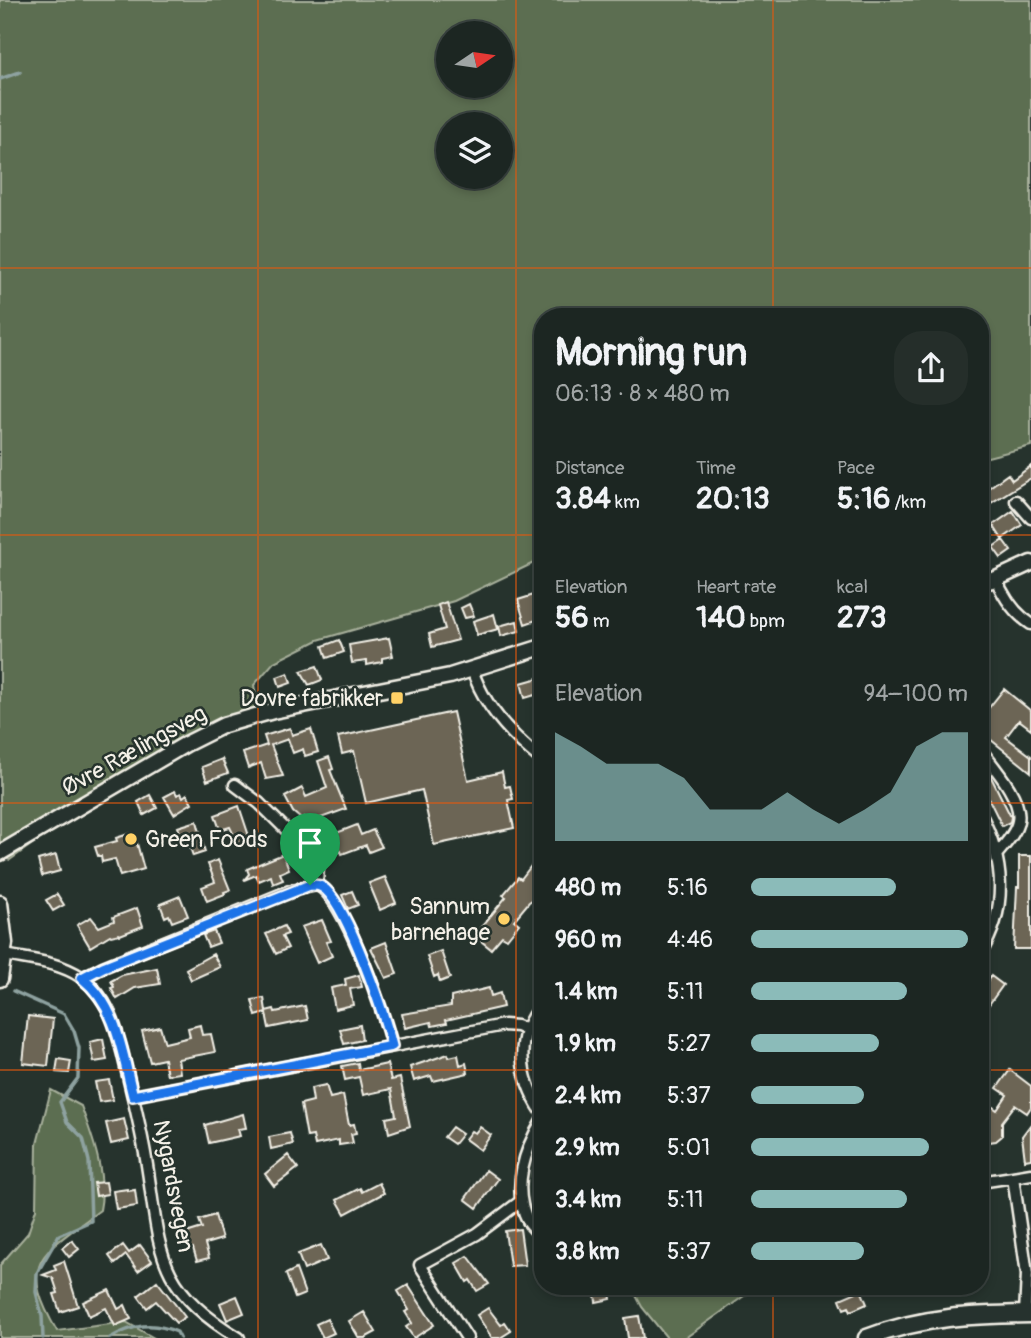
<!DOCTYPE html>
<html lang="en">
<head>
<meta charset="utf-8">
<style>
	:root { --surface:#1c2622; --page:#252e2a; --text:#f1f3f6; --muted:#a0a5a5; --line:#3a4340; --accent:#8bbbb9 }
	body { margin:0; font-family:Pangolin,sans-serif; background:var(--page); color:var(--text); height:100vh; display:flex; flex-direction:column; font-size:26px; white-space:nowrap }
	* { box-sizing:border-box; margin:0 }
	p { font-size:23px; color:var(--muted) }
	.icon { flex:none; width:38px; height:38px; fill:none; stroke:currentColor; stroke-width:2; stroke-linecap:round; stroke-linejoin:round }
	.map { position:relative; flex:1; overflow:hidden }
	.side { position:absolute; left:534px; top:308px; width:455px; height:987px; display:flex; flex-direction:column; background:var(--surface); border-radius:28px; box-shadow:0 4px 10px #0003,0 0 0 2px var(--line) }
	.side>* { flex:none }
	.needle { width:46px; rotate:77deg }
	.controls { position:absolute; left:436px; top:21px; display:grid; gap:14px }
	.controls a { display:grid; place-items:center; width:77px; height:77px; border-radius:50%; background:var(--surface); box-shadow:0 4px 10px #0003,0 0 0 2px var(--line); font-size:35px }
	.pin { position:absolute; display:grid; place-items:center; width:60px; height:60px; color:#fff; margin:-72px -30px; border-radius:50% 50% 50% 0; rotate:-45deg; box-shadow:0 0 7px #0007 }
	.pin .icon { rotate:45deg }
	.round { display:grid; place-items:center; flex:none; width:74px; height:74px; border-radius:28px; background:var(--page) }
	.summary { display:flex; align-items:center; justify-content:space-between; height:119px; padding:0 21px }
	h1 { font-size:38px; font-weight:800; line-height:52px }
	.figures { display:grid; grid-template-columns:repeat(3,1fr); gap:10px; height:119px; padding:7px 21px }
	.figures div { display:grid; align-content:center }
	.figures b { font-size:30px; font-weight:800 }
	.figures small { font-size:19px; font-weight:400 }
	.figures p { font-size:19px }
	.chart { height:196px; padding:14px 21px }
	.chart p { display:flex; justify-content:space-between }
	.chart svg { width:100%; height:126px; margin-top:7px; fill:var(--accent); opacity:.7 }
	ul { padding:0 21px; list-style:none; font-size:23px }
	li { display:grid; grid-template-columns:112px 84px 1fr; align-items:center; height:52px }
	li i { height:18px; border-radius:9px; background:var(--accent) }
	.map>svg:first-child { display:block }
	.green { fill:#5c6e51; stroke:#a8b09c; stroke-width:2; fill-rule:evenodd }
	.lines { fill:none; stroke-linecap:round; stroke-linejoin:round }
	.stream { stroke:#8ea2a0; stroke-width:3.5 }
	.building { fill:#6c6554; stroke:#f4f1e8; stroke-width:2 }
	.street-casing { stroke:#f4f1e8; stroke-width:15 }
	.secondary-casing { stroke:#f4f1e8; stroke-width:19 }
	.primary-casing { stroke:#f4f1e8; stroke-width:21 }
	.street { stroke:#26332d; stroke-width:10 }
	.secondary { stroke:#26332d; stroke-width:14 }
	.primary { stroke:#26332d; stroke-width:16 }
	.route-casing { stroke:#fff; stroke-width:14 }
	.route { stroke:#1a73e8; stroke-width:9 }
	.grid { fill:none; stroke:#e8590c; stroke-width:2; stroke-opacity:0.55 }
	.poi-dot { fill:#ffd166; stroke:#26332d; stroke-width:2.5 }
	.labels { text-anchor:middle; stroke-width:5; stroke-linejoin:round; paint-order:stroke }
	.poi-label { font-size:23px; fill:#f4f1e8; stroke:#26332d; text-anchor:end }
	.street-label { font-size:23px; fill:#f4f1e8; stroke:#26332d }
</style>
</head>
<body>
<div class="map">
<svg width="1031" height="1338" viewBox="0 0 1031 1338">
	<rect width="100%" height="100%" fill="#26332d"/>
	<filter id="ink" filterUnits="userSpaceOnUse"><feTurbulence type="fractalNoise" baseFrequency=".0143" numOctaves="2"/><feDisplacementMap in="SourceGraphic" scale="14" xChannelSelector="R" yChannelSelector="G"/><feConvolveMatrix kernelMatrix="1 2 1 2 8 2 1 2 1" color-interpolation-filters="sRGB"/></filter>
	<g filter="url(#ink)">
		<!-- green -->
		<path class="green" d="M 0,0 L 1031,0 L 1031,446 L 980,459 L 980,317 L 542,317 L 542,559 L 454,601 L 318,640 L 274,662 L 254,685 L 260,719 L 224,729 L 180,750 L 138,781 L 45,835 L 10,860 L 0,857 ZM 448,33 L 500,33 L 500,86 L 448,86 ZM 448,124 L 500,124 L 500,177 L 448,177 Z
			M 51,1090 L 81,1106 C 93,1138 107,1176 100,1210 C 45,1253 15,1259 57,1331 L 126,1322 L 154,1338 L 0,1338 L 0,1265 L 28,1233 L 36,1209 L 37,1144 Z
			M 542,1143 L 542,1205 L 535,1199 L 532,1174 Z
			M 631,1286 L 751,1286 L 751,1291 L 685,1338 L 667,1338 L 642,1307 Z"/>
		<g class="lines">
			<!-- stream -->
			<path class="stream" d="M 0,79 L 20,72
				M 13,991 L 64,1014 L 74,1031 L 79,1048 L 78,1078 L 60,1102 L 67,1122 L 83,1138 L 89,1161 L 91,1221 L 59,1235 L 37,1273 L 36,1292 L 42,1316 L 43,1338
				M 110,1338 C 133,1325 152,1321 177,1332 L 180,1338"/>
		</g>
		<!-- building -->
		<path class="building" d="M 1031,466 L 1031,478 L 986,506 L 980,494 L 1008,474 L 1012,480 Z
			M 1013,511 L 1022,525 L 1002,539 L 993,525 Z
			M 1003,540 L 1011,551 L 1001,558 L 993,547 Z
			M 537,594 L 542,618 L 525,624 L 518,600 Z
			M 446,602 L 458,640 L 432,647 L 429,634 L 445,629 L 438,605 Z
			M 469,604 L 474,616 L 465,618 L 461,608 Z
			M 494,614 L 498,629 L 477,635 L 473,621 Z
			M 517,621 L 519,631 L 501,636 L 499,626 Z
			M 389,638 L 393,656 L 382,658 L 382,662 L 367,665 L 367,661 L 352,663 L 349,645 Z
			M 339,640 L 344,652 L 327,658 L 323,646 Z
			M 317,666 L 322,680 L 309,685 L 301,671 Z
			M 288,673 L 291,683 L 280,687 L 277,677 Z
			M 542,677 L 542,693 L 525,698 L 521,683 Z
			M 1004,689 L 1031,711 L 1031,729 L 1019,720 L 1006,737 L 1031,756 L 1031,772 L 980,731 L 980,719 Z
			M 453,712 L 468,780 L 502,772 L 505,787 L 510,786 L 513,799 L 508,800 L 514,828 L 434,845 L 422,790 L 366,803 L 354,751 L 342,754 L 338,737 Z
			M 290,728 L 292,735 L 311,729 L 318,752 L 305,756 L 303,749 L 293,753 L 288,739 L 271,745 L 283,776 L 266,779 L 261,763 L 248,768 L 243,753 L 267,745 L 264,736 Z
			M 329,757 L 333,769 L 330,770 L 346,809 L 307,823 L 304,817 L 301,819 L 293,812 L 285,797 L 302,788 L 306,797 L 327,788 L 318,761 Z
			M 222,759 L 228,773 L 207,781 L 202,767 Z
			M 980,761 L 989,773 L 1011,817 L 1010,822 L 1002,826 L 980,781 Z
			M 175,791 L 177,795 L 181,793 L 183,797 L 187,794 L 192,803 L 174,814 L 164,797 Z
			M 150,795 L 157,808 L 144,815 L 138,802 Z
			M 239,806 L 251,842 L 239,846 L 230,827 L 220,830 L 215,815 Z
			M 197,821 L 205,852 L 193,856 L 187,839 L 183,841 L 178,827 Z
			M 357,825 L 361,835 L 373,830 L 382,847 L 369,852 L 366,845 L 342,854 L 341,851 L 333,854 L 326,837 Z
			M 132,833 L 136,840 L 144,869 L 120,876 L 115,859 L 102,862 L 101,856 L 98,856 L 95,847 L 117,841 L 116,838 Z
			M 283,854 L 289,869 L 280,873 L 283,880 L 273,884 L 271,876 L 259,881 L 256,875 L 244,880 L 249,874 L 247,869 Z
			M 56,855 L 60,871 L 42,876 L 38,860 Z
			M 1019,856 L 1031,856 L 1031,949 L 1014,949 L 1017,887 L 1019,887 Z
			M 218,860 L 230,890 L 224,892 L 225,894 L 207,901 L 202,887 L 215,882 L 208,864 Z
			M 531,866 L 542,876 L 542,909 L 532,900 L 529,902 L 514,920 L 519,924 L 507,939 L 502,936 L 491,949 L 476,937 L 480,931 L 479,930 L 506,897 L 503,895 L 518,877 L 521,879 Z
			M 385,877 L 396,903 L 380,910 L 369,883 Z
			M 352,891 L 358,905 L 348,909 L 342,895 Z
			M 57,894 L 64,905 L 53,911 L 46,900 Z
			M 180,896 L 188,916 L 172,922 L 169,915 L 165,917 L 160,904 Z
			M 137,908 L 143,926 L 120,935 L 119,934 L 111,936 L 110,935 L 90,947 L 77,925 L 91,917 L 99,927 L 114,921 L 113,917 Z
			M 322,920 L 331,941 L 326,942 L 332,956 L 317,963 L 301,927 Z
			M 284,926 L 288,934 L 282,936 L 288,948 L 276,954 L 266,934 Z
			M 214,931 L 219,943 L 208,947 L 203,935 Z
			M 386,942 L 397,974 L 386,978 L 371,948 Z
			M 441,951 L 450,978 L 440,982 L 438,975 L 434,977 L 427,956 Z
			M 213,954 L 220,967 L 191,980 L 186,969 Z
			M 157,968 L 160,984 L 135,988 L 117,999 L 111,988 L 114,987 L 111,981 L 122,975 Z
			M 359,975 L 362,987 L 350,989 L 353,1005 L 335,1009 L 331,988 L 346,985 L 345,979 Z
			M 991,976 L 1003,985 L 980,1017 L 980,991 Z
			M 489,988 L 491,996 L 500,993 L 503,1007 L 446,1020 L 447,1023 L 432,1026 L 431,1022 L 405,1028 L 402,1014 L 451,1006 L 451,997 Z
			M 264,998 L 266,1011 L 274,1009 L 275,1012 L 305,1006 L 308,1020 L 269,1028 L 266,1013 L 256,1016 L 252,1000 Z
			M 28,1016 L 53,1019 L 48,1066 L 23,1063 Z
			M 200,1025 L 202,1035 L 211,1034 L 215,1052 L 178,1059 L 180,1073 L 167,1075 L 164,1059 L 150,1062 L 142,1031 L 160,1027 L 165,1043 L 190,1037 L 188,1028 Z
			M 360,1025 L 362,1040 L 344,1044 L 340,1029 Z
			M 103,1039 L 107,1060 L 94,1062 L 90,1042 Z
			M 448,1054 L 449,1057 L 458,1055 L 460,1065 L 466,1063 L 468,1073 L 433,1081 L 431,1076 L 414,1081 L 410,1067 Z
			M 58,1059 L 71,1061 L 69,1073 L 56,1072 Z
			M 358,1063 L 359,1070 L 387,1064 L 391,1080 L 400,1078 L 410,1126 L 389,1133 L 386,1118 L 396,1116 L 391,1089 L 363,1095 L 359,1077 L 345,1080 L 342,1066 Z
			M 1010,1070 L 1031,1086 L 1031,1107 L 1027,1113 L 1015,1105 L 1002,1122 L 1002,1136 L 996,1141 L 989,1142 L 980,1154 L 980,1110 L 986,1102 L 997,1110 L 1007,1095 L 997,1088 Z
			M 109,1080 L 113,1100 L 99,1102 L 95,1082 Z
			M 326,1085 L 330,1098 L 343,1095 L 349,1125 L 354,1124 L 356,1133 L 351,1134 L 353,1143 L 339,1145 L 339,1140 L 315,1145 L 313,1136 L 307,1137 L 301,1104 L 313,1101 L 311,1088 Z
			M 243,1114 L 246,1128 L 238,1129 L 240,1136 L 209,1143 L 205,1125 Z
			M 124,1119 L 129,1140 L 111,1144 L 106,1123 Z
			M 1031,1124 L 1031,1159 L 1025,1160 L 1022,1136 Z
			M 452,1127 L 462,1134 L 454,1144 L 444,1137 Z
			M 480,1127 L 491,1135 L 480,1150 L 465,1139 L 471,1131 L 475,1133 Z
			M 290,1133 L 293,1144 L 271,1149 L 269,1137 Z
			M 288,1155 L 298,1168 L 274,1186 L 265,1174 Z
			M 486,1170 L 498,1179 L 477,1208 L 465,1199 Z
			M 106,1182 L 108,1194 L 96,1196 L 94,1183 Z
			M 379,1183 L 384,1193 L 345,1214 L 337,1200 L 360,1188 L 362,1192 Z
			M 128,1189 L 128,1191 L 135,1190 L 137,1206 L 116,1209 L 113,1191 Z
			M 215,1215 L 222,1239 L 205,1244 L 209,1258 L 197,1261 L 193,1248 L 188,1249 L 183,1234 L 202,1228 L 199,1220 Z
			M 520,1229 L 525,1265 L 510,1266 L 505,1231 Z
			M 72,1240 L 79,1249 L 69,1257 L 62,1248 Z
			M 123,1245 L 129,1253 L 140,1245 L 152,1261 L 138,1271 L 126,1255 L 115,1264 L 109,1256 Z
			M 321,1245 L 327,1260 L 304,1270 L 298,1254 Z
			M 468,1256 L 489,1284 L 477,1291 L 470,1280 L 467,1282 L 456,1263 Z
			M 64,1261 L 78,1306 L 60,1312 L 54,1294 L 58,1293 L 53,1278 L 43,1275 L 56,1270 L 54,1265 Z
			M 296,1269 L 305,1294 L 295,1298 L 286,1274 Z
			M 157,1281 L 185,1317 L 176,1323 L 156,1301 L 147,1308 L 138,1296 Z
			M 408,1285 L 434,1325 L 414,1338 L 406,1327 L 412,1323 L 405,1312 L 409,1310 L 398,1291 Z
			M 594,1286 L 609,1286 L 611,1299 L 596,1302 Z
			M 109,1290 L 118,1309 L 125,1305 L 131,1319 L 115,1326 L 106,1308 L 89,1316 L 83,1302 Z
			M 861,1290 L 867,1304 L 851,1311 L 849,1307 L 844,1309 L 840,1299 Z
			M 237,1296 L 244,1313 L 227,1320 L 220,1303 Z
			M 488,1308 L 501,1325 L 505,1322 L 511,1331 L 500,1338 L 492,1338 L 477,1315 Z
			M 364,1312 L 376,1332 L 365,1338 L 359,1338 L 349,1321 Z
			M 639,1316 L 643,1338 L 628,1338 L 625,1318 Z
			M 327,1319 L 334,1333 L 323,1338 L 316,1324 Z"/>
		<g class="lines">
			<defs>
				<path id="street" d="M 1016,501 L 1031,518
					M 996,579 C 1004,598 1014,613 1031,624
					M 472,669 C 483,705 513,737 542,760
					M 980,749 C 993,766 1023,799 1018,821 C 1016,833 1005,844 997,854
					M 235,785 L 259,803 L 313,856 L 318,866 L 317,885
					M 980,813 C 1004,859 1009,908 980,954
					M 317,885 C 344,895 385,1016 392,1046
					M 5,955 C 30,960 59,962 81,977 C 108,997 115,1024 123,1055 C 131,1089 140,1124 146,1159 C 161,1248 152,1286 239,1338
					M 82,978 L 103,967 L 292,890 L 317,885
					M 542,1004 C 513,1037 519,1077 542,1112
					M 133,1096 L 504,1025 L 517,1026 L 526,1030
					M 542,1121 C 525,1149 511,1188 528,1221 C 531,1227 538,1232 542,1237
					M 1013,1177 L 1031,1174
					M 980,1182 L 1013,1177 L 1027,1274 L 1025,1314
					M 467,1338 L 420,1265 L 477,1234 L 521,1201"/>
				<path id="secondary" d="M 980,583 L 996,579 L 1031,563
					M 0,853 L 186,744 L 224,725 L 273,711 L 450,676 L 542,647
					M 0,903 L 5,943 L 0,979"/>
				<path id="primary" d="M 867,1338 C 923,1316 972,1315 1031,1314"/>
			</defs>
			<!-- street casing -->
			<use href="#street" class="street-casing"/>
			<!-- secondary casing -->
			<use href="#secondary" class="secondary-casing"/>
			<!-- primary casing -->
			<use href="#primary" class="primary-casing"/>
			<!-- street -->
			<use href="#street" class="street"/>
			<!-- secondary -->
			<use href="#secondary" class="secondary"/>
			<!-- primary -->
			<use href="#primary" class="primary"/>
		</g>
	</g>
	<g class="lines" filter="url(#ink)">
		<defs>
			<path id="route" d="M 310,885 C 317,885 321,885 326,890 C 349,911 384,1014 392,1046 L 133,1096 C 122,1054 118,1007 82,978 L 103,967 Z"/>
		</defs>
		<!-- route casing -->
		<use href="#route" class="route-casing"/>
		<!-- route -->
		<use href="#route" class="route"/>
	</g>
	<!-- grid -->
	<path class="grid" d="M 258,0 L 258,1338M 516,0 L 516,1338M 773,0 L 773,317M 0,268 L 1031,268M 0,535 L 542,535M 980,535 L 1031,535M 0,803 L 542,803M 980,803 L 1031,803M 0,1070 L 542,1070M 980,1070 L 1031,1070M 773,1286 L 773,1338"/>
	<!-- markers -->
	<g class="poi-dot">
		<rect x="390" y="691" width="14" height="14" rx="3.5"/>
		<circle cx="131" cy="839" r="7"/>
		<circle cx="504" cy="919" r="7"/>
	</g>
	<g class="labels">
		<!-- poi labels -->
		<g class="poi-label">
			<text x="383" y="706">Dovre fabrikker</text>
			<text x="145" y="847" text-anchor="start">Green Foods</text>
			<text x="490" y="914">Sannum<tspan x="490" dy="26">barnehage</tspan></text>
		</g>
		<!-- street labels -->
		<g class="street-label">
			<text transform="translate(134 750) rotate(-29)" y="8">Øvre Rælingsveg</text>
			<text transform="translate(174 1186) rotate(79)" y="8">Nygardsvegen</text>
		</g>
	</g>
</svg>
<div class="controls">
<a><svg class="needle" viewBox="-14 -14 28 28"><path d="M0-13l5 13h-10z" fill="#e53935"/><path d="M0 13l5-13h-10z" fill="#a0a5a5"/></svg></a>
<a><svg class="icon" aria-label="layers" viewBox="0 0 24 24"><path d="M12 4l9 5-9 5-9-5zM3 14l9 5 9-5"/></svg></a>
</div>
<div class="pin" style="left:310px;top:885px;background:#1e9e55"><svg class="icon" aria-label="arrive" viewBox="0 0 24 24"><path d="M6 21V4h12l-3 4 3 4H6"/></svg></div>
<section class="side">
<div class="summary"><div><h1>Morning run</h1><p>06:13 · 8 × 480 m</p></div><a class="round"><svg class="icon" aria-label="share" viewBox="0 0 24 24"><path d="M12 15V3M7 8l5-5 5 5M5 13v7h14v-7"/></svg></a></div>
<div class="figures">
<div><p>Distance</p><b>3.84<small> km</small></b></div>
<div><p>Time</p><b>20:13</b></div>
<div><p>Pace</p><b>5:16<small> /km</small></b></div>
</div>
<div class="figures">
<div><p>Elevation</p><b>56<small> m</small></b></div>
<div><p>Heart rate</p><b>140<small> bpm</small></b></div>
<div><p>kcal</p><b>273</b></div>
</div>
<div class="chart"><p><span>Elevation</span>94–100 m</p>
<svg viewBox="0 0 160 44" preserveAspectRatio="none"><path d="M0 44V6L10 11L20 17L30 17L40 17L50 22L60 33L70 33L80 33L90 27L100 33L110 38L120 33L130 27L140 11L150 6L160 6V44z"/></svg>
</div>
<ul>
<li><b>480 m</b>5:16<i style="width:67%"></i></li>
<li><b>960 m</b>4:46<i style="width:100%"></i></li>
<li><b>1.4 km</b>5:11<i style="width:72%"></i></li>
<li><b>1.9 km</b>5:27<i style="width:59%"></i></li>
<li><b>2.4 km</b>5:37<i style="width:52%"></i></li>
<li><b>2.9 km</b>5:01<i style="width:82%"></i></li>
<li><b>3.4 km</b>5:11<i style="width:72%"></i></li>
<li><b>3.8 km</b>5:37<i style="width:52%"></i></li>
</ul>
</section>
</div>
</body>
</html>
